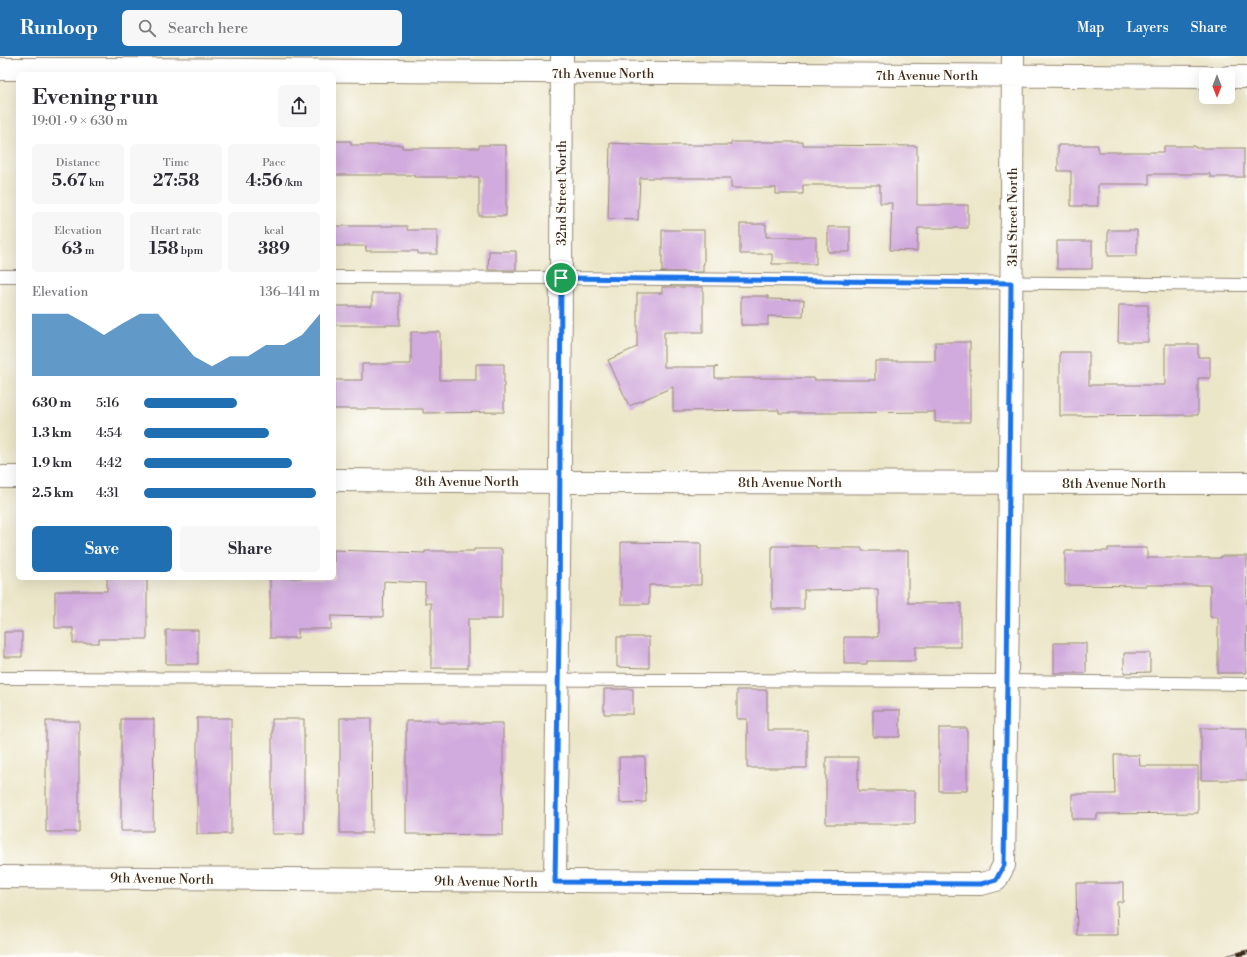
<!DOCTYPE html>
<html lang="en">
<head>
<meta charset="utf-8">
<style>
	:root { --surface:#fff; --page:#f7f7f7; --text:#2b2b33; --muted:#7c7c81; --accent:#1f6fb2 }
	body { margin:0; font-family:"Libre Bodoni",serif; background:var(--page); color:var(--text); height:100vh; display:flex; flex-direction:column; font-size:15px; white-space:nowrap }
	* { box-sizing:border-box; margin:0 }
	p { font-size:13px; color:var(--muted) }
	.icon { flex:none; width:22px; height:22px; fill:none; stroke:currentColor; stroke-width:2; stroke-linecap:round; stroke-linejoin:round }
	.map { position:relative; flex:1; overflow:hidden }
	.panel { position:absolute; left:16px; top:16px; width:320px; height:508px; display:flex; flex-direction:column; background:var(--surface); border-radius:6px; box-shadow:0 4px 16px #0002 }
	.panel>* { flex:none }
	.needle { width:26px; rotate:180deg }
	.buttons { position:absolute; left:1199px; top:12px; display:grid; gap:8px }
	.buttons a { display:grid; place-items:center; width:36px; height:36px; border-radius:6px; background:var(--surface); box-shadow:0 4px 16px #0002; font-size:20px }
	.pin { position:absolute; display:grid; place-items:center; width:34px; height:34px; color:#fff; margin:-17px; border:2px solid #fff; border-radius:50%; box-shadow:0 1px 4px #0007 }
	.round { display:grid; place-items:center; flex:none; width:42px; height:42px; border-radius:6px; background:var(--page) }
	.headline { display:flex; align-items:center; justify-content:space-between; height:68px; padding:0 16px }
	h1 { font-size:22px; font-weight:700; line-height:30px }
	.figures { display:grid; grid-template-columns:repeat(3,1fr); gap:6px; height:68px; padding:4px 16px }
	.figures div { display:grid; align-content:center; border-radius:6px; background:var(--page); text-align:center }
	.figures b { font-size:17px; font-weight:700 }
	.figures small { font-size:11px; font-weight:400 }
	.figures p { font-size:11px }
	.chart { height:112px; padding:8px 16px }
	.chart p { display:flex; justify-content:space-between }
	.chart svg { width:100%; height:72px; margin-top:4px; fill:var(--accent); opacity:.7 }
	.primary-button { display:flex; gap:8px; margin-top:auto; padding:8px 16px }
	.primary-button a { flex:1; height:46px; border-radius:6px; background:var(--accent); color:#fff; font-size:16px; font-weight:700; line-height:46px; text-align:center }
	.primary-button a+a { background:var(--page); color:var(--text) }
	ul { padding:0 16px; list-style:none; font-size:13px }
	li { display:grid; grid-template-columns:64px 48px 1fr; align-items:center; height:30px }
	li i { height:10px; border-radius:5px; background:var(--accent) }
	header { display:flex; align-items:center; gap:24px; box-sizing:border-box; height:56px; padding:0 20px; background:var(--accent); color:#fff }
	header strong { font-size:19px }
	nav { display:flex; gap:22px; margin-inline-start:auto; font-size:14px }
	.search { width:280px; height:36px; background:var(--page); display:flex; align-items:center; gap:10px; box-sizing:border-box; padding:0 14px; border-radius:6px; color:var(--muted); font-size:15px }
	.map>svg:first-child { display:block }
	.building { fill:#d1abdd }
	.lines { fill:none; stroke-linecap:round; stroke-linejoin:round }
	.service-casing { stroke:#948874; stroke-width:14 }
	.minor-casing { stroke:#948874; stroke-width:24 }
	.tertiary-casing { stroke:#948874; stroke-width:24 }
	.service { stroke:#fff; stroke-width:12 }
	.minor { stroke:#fff; stroke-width:22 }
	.tertiary { stroke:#fff; stroke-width:22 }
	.rail-casing { stroke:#3b2a1e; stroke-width:4.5 }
	.rail { stroke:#fdfcf7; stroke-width:3; stroke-dasharray:9; stroke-linecap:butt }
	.route-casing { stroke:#fff; stroke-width:8 }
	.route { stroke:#1a73e8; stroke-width:5 }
	.labels { text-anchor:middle; stroke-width:3; stroke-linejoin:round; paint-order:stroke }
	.street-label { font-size:13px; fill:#3b2a1e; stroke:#fdfcf7 }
</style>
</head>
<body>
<header>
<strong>Runloop</strong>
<div class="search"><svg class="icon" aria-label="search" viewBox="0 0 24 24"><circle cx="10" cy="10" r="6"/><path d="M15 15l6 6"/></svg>Search here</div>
<nav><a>Map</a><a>Layers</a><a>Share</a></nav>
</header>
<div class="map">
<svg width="1247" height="901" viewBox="0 0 1247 901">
	<rect width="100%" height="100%" fill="#fdfcf7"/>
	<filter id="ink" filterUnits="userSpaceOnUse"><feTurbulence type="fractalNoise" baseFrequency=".025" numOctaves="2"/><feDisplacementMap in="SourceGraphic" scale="8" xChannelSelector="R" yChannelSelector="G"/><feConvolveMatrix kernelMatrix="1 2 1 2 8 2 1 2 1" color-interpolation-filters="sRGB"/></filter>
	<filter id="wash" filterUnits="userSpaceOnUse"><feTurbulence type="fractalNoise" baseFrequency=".012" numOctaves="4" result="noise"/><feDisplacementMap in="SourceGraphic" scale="16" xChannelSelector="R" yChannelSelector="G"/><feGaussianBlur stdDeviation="0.9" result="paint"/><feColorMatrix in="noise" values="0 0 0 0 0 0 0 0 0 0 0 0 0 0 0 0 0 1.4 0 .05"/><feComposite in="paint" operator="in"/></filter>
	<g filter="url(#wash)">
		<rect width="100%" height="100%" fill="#ece6c9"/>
		<g id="blocks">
			<!-- building -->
			<path class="building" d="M 334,85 L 351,85 L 351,89 L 402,89 L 402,92 L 479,92 L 479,89 L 506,89 L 506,160 L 479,160 L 479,121 L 414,121 L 414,119 L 334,119 Z
				M 731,86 L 803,86 L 803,89 L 917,90 L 917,149 L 968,149 L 968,172 L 918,172 L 917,195 L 890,194 L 892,147 L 880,147 L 880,129 L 803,129 L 803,138 L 776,138 L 776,132 L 731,132 L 731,122 L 640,122 L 638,164 L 608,163 L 610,87 L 652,89 L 731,89 Z
				M 1058,89 L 1098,89 L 1098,96 L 1164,96 L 1164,90 L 1195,90 L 1195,92 L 1244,92 L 1244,121 L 1210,121 L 1210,118 L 1149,118 L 1149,128 L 1098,128 L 1098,150 L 1071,150 L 1071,115 L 1058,115 Z
				M 740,168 L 766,168 L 766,181 L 816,181 L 816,208 L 772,208 L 772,198 L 740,198 Z
				M 334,170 L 407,170 L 407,174 L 437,174 L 437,198 L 418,198 L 418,195 L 366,195 L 366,190 L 334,190 Z
				M 828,171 L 850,171 L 850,196 L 828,196 Z
				M 662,174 L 704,174 L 704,208 L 703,208 L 703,216 L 662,216 Z
				M 1108,174 L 1137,174 L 1137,200 L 1108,200 Z
				M 1057,185 L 1092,185 L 1092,213 L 1057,213 Z
				M 489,195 L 516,195 L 516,214 L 488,214 Z
				M 662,231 L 703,231 L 703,276 L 664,276 L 664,311 L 718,311 L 715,312 L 715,322 L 814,322 L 814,324 L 875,324 L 875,305 L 935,305 L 935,286 L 970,286 L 970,366 L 935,366 L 935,356 L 828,357 L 779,357 L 779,354 L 673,355 L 673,331 L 629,350 L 608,304 L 637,291 L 637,237 L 662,237 Z
				M 372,237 L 400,237 L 400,269 L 334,269 L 334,250 L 372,250 Z
				M 741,240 L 768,240 L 768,243 L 804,244 L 803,261 L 768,260 L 768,269 L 741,269 Z
				M 1119,249 L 1148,249 L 1148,286 L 1118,286 Z
				M 411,276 L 440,276 L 440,324 L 476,324 L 476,308 L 504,308 L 504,356 L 423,357 L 423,353 L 334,353 L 334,324 L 362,324 L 362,308 L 411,308 Z
				M 1165,288 L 1198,288 L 1198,301 L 1210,301 L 1210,322 L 1198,322 L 1198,359 L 1060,360 L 1060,296 L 1089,296 L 1089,329 L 1165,329 Z
				M 621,486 L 701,487 L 701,529 L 649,529 L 649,548 L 621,548 Z
				M 772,490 L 816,490 L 816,492 L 862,492 L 862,495 L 908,495 L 908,547 L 961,547 L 961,591 L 915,591 L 915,605 L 867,605 L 867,608 L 844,608 L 844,581 L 878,581 L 878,533 L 804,534 L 804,553 L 772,553 Z
				M 1108,492 L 1147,492 L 1147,502 L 1221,502 L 1221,500 L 1247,500 L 1246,617 L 1218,617 L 1218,561 L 1210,561 L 1210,529 L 1147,529 L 1147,530 L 1065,529 L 1065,495 L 1108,495 Z
				M 474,493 L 502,493 L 502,563 L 468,563 L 468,612 L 431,612 L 431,547 L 425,547 L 425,527 L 384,525 L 383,561 L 331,560 L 331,573 L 298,573 L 298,582 L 270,582 L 270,522 L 334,522 L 334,494 L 425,497 L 425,495 L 474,495 Z
				M 107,522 L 147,522 L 147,583 L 99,583 L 99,587 L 73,587 L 73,572 L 55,572 L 55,535 L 107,535 Z
				M 166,574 L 198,574 L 198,608 L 166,608 Z
				M 4,576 L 22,576 L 22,601 L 4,601 Z
				M 617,581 L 649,581 L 649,612 L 617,611 Z
				M 1054,587 L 1086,587 L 1086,617 L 1054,617 Z
				M 1124,597 L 1150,597 L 1150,616 L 1124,617 Z
				M 604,633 L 633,633 L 633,658 L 604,658 Z
				M 737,634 L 767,634 L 767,674 L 807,674 L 807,712 L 747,712 L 747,663 L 737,663 Z
				M 873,654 L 900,654 L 900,681 L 873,681 Z
				M 197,662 L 231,662 L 231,778 L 197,778 Z
				M 340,662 L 371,662 L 372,777 L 340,777 Z
				M 121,663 L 154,663 L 153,775 L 121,775 Z
				M 272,663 L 304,663 L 304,778 L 272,778 Z
				M 46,665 L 79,665 L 79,776 L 46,776 Z
				M 406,665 L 438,665 L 438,667 L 503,667 L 503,779 L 406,778 Z
				M 939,672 L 967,672 L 967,735 L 939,735 Z
				M 1201,672 L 1247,672 L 1247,724 L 1201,724 Z
				M 1114,699 L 1139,699 L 1140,710 L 1198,710 L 1198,757 L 1097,758 L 1097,763 L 1072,763 L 1072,738 L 1115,738 Z
				M 619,701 L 645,701 L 646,746 L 620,747 Z
				M 826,701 L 858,701 L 858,735 L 915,735 L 915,768 L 826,768 Z
				M 1076,827 L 1123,827 L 1123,846 L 1117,846 L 1118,879 L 1077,879 Z"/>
		</g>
	</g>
	<g filter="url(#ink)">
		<use href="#blocks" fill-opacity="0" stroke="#948874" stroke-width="1"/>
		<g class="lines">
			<defs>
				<path id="service" d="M 0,220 L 18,220
					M 334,221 L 561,222 L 1247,229
					M 0,622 L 1007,625 L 1247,628"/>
				<path id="minor" d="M 0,13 L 125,13 L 1206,21
					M 1228,21 L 1247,21
					M 0,821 L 981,828 L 996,824 L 1004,809 L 1010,426 L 1013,0
					M 555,826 L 560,426 L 562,0"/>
				<path id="tertiary" d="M 0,421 L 18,421
					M 334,424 L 560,426 L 1247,427"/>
			</defs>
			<!-- service casing -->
			<use href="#service" class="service-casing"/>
			<!-- minor casing -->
			<use href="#minor" class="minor-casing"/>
			<!-- tertiary casing -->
			<use href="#tertiary" class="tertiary-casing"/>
			<!-- service -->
			<use href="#service" class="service"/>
			<!-- minor -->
			<use href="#minor" class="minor"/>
			<!-- tertiary -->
			<use href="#tertiary" class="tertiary"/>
			<defs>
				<path id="rail" d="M 1229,901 L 1247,896"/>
			</defs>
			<!-- rail casing -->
			<use href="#rail" class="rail-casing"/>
			<!-- rail -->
			<use href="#rail" class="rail"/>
		</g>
	</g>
	<g class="lines" filter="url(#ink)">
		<defs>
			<path id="route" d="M 561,222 L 1011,227 L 1007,625 L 1004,809 L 996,824 L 981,828 L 555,826 L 559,574 Z"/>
		</defs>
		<!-- route casing -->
		<use href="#route" class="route-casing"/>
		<!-- route -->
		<use href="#route" class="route"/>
	</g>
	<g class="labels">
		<!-- street labels -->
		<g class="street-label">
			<text x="603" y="22">7th Avenue North</text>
			<text x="927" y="24">7th Avenue North</text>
			<text transform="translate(561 137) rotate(-90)" y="5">32nd Street North</text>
			<text transform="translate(1012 161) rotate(-90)" y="5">31st Street North</text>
			<text x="467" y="430">8th Avenue North</text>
			<text x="790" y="431">8th Avenue North</text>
			<text x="1114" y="432">8th Avenue North</text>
			<text transform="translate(162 822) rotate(1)" y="5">9th Avenue North</text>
			<text transform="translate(486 825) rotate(1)" y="5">9th Avenue North</text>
		</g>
	</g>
</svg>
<div class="buttons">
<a><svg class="needle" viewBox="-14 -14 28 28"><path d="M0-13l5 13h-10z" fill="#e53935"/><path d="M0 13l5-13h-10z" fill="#7c7c81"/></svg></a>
</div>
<div class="pin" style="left:561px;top:222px;background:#1e9e55"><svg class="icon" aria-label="arrive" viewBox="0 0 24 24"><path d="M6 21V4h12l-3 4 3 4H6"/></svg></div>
<section class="panel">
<div class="headline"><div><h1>Evening run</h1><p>19:01 · 9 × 630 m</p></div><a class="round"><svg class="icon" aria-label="share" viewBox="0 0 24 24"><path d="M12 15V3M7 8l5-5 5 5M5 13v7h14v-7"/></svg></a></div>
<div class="figures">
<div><p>Distance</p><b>5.67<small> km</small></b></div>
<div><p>Time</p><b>27:58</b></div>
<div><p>Pace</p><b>4:56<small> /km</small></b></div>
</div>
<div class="figures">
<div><p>Elevation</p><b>63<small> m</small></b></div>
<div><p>Heart rate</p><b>158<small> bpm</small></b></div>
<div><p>kcal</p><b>389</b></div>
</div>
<div class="chart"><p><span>Elevation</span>136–141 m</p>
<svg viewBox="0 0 160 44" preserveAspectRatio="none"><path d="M0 44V6L10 6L20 6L30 12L40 19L50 12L60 6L70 6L80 19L90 32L100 38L110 32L120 32L130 25L140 25L150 19L160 6V44z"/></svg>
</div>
<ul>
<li><b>630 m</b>5:16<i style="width:53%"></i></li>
<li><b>1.3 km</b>4:54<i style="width:71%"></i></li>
<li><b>1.9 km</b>4:42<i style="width:84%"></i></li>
<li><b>2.5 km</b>4:31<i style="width:98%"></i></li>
</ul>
<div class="primary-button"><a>Save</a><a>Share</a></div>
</section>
</div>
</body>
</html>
